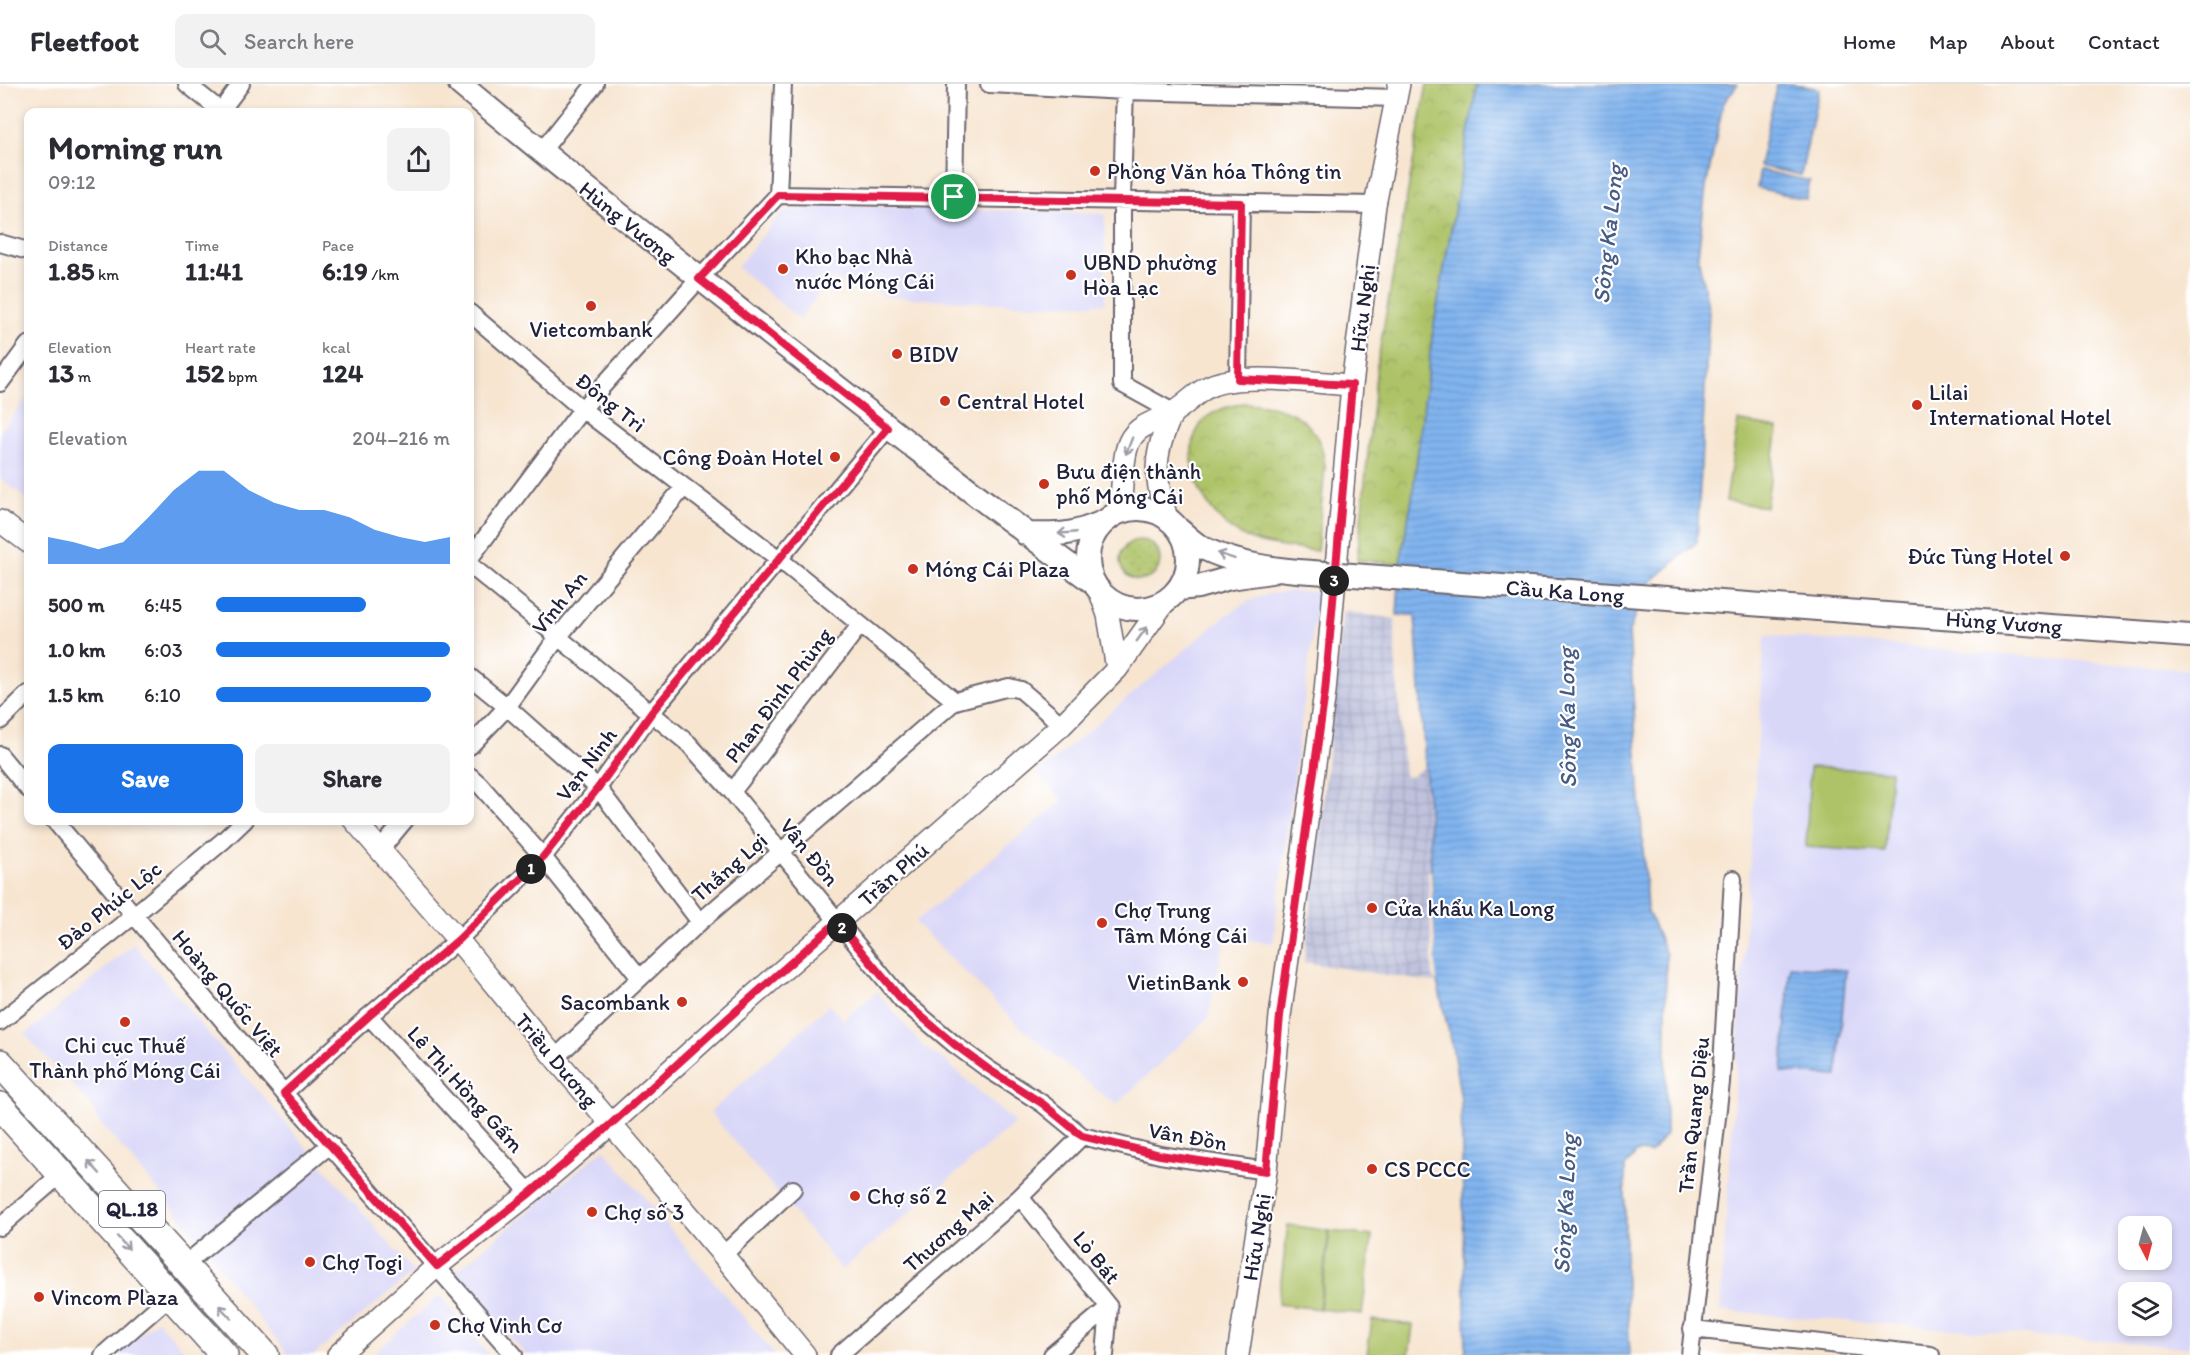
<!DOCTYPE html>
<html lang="en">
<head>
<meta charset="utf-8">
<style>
	:root { --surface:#fff; --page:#f2f2f3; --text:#2b2b33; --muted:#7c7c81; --line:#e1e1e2; --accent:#1a73e8 }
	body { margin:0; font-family:Itim,sans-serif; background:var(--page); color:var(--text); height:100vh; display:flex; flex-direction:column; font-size:22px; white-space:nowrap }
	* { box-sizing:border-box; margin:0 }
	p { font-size:20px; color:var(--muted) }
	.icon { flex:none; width:33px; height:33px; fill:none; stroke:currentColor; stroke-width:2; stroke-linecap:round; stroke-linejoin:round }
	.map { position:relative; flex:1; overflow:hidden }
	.side { position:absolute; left:24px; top:24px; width:450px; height:717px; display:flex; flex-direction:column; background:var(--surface); border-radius:12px; box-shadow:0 3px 9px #0003 }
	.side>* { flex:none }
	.needle { width:39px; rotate:174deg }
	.fabs { position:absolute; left:2118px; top:1132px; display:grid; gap:12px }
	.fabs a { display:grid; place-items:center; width:54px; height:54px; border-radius:12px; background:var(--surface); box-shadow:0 3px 9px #0003; font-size:30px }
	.pin { position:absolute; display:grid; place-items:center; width:51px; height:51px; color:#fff; margin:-26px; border:3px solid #fff; border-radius:50%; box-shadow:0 2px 6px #0007 }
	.km { position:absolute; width:30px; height:30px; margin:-15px; border-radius:50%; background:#222; color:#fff; font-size:16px; line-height:30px; text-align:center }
	.round { display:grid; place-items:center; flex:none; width:63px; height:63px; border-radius:12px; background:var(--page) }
	.summary { display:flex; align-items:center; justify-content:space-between; height:102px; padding:0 24px }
	h1 { font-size:33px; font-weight:800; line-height:45px }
	.metrics { display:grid; grid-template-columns:repeat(3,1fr); gap:9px; height:102px; padding:6px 24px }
	.metrics div { display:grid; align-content:center }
	.metrics b { font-size:26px; font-weight:800 }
	.metrics small { font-size:16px; font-weight:400 }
	.metrics p { font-size:16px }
	.chart { height:168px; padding:12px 24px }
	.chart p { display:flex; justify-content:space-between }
	.chart svg { width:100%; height:108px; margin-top:6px; fill:var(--accent); opacity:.7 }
	.cta { display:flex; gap:12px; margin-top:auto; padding:12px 24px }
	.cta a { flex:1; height:69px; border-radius:12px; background:var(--accent); color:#fff; font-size:24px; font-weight:800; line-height:69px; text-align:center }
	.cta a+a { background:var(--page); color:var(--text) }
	ul { padding:0 24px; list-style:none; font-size:20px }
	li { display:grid; grid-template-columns:96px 72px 1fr; align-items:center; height:45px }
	li i { height:15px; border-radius:8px; background:var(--accent) }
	header { display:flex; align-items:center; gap:36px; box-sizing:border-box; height:84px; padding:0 30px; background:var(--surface); border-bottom:2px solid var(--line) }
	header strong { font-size:28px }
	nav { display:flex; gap:33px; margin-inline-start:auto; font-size:21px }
	.search { width:420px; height:54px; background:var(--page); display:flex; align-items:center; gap:15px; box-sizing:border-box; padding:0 21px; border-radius:12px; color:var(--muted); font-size:22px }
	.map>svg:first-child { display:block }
	.built { fill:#d9d7f8; fill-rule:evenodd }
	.industrial { fill:url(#industrial-grid) }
	.grass { fill:url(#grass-dots); stroke:#687251; stroke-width:1.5 }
	.park { fill:url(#park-crowns); stroke:#687251; stroke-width:1.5 }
	.pitch { fill:#aec367; stroke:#687251; stroke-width:1.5 }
	.water { fill:url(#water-rules); stroke:#526b94; stroke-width:1.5 }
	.pier { fill:#f7e5d0 }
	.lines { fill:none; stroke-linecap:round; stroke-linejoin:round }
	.minor-casing { stroke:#6d666f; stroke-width:20 }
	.tertiary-casing { stroke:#6d666f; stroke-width:24 }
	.secondary-casing { stroke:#6d666f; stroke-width:26 }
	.trunk-casing { stroke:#6d666f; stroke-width:30 }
	.minor { stroke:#fff; stroke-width:16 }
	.tertiary { stroke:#fff; stroke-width:21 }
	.secondary { stroke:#fff; stroke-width:22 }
	.trunk { stroke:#fff; stroke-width:27 }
	.secondary-bridge-casing { stroke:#6d666f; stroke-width:26; stroke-linecap:butt }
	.secondary-bridge { stroke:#fff; stroke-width:22 }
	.oneway { stroke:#9c9ca7 }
	.route-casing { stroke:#fff; stroke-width:12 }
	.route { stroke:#e11d48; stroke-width:8 }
	.poi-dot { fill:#c8321e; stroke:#fff; stroke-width:2 }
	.labels { text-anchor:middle; stroke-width:4.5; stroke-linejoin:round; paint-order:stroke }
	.shield { fill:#fff; stroke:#646476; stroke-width:1.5 }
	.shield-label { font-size:21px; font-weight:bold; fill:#22223b }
	.poi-label { font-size:22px; fill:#22223b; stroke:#fff; text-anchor:start }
	.street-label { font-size:22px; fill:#22223b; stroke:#fff }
	.water-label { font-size:24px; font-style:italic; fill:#485c83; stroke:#fff }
</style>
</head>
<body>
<header>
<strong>Fleetfoot</strong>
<div class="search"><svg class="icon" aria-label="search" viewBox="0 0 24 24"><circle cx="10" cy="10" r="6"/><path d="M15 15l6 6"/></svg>Search here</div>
<nav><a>Home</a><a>Map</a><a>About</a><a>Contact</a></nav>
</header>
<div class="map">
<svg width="2190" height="1271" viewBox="0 0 2190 1271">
	<defs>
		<pattern id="industrial-grid" width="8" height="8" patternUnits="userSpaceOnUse" patternTransform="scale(1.5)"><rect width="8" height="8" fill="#c0c2dd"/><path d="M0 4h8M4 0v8" fill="none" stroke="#a5a6bf"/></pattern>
		<pattern id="grass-dots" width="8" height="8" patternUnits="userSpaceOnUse" patternTransform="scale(1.5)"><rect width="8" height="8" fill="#aec367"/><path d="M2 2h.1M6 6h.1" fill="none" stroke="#95a75a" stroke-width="1.8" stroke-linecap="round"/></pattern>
		<pattern id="park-crowns" width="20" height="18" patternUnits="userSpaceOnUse" patternTransform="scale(1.5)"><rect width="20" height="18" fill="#aec367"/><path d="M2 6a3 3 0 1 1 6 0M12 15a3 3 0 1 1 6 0" fill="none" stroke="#95a75a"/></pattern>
		<pattern id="water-rules" width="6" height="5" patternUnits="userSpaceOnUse" patternTransform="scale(1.5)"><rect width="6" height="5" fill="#81b4ee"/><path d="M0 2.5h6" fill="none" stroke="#6f9acd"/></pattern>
	</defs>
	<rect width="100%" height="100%" fill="#fff"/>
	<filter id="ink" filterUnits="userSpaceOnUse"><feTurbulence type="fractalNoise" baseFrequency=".0167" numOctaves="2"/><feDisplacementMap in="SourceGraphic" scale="12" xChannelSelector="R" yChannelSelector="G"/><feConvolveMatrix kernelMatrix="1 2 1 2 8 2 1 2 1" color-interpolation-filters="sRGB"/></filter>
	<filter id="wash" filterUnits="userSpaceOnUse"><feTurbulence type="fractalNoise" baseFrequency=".008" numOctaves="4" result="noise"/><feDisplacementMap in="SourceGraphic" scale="24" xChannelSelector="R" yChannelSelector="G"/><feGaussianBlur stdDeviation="1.35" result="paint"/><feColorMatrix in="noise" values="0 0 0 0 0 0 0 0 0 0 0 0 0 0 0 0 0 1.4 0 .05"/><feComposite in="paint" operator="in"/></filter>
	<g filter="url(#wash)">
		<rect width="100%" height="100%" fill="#f7e5d0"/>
		<!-- built -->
		<path class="built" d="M 828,121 L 1105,130 L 1105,220 L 1034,221 L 889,213 L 831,194 L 799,235 L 737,183 L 781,129 Z
			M 28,312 L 28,416 L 0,394 L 0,348 Z
			M 1289,507 L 1318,507 L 1273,859 L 1225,854 L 1208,934 L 1117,1020 L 1100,1009 L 1018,941 L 915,838 L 1063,716 L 1037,690 L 1225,532 L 1247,518 L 1270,509 Z
			M 1765,551 L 2190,586 L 2190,1264 L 1720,1227 ZM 2128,1143 L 2162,1143 L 2162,1176 L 2128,1176 ZM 2128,1209 L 2162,1209 L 2162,1242 L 2128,1242 Z
			M 134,860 L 202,942 L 414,1188 L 314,1271 L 288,1271 L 165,1114 L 96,1034 L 91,1021 L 25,951 Z
			M 877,908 L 924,964 L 944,976 L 1015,1039 L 842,1186 L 710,1028 L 829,921 L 843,936 Z
			M 604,1065 L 775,1271 L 526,1271 L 453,1190 Z
			M 440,1211 L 489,1271 L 372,1271 Z
			M 157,1236 L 189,1271 L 118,1271 Z"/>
		<!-- industrial -->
		<path class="industrial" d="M 1343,527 L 1395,535 L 1395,568 L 1404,692 L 1411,693 L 1425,682 L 1437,899 L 1304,878 L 1321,741 Z"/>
		<!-- grass -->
		<path class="grass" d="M1120 476a20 20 0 1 1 40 0a20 20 0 1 1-40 0Z"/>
		<!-- park -->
		<path class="park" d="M 1427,0 L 1477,0 L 1433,246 L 1412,415 L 1400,480 L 1357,476 L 1377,280 Z
			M 1244,319 C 1288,321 1321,335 1325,383 L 1317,467 C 1294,464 1266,463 1245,453 C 1206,437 1171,369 1206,334 C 1216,325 1231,322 1244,319 Z"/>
		<!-- pitch -->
		<path class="pitch" d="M 1738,337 L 1778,344 L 1766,423 L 1726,417 Z
			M 1810,683 L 1891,687 L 1885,768 L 1806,763 Z
			M 1288,1141 L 1329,1147 L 1319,1225 L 1278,1220 Z
			M 1330,1147 L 1372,1152 L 1362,1230 L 1320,1225 Z
			M 1372,1236 L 1413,1241 L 1409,1271 L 1367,1271 Z"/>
		<!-- water -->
		<path class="water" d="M 1477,0 L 1738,0 L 1723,20 L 1706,103 L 1698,172 L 1709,228 L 1697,458 L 1645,503 L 1629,548 L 1647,825 L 1666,870 L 1666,1050 L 1651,1069 L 1637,1068 L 1625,1083 L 1625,1179 L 1630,1271 L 1466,1271 L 1461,1016 L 1452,961 L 1436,894 L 1429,738 L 1415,531 L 1397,531 L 1400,479 L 1412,415 L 1433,246 Z
			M 1777,0 L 1793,0 L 1819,5 L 1801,91 L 1759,82 Z
			M 1760,86 L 1810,97 L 1806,115 L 1757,104 Z
			M 1790,882 L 1846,886 L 1837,992 L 1782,988 Z"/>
		<!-- pier -->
		<path class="pier" d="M 1428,787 L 1431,787 L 1437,899 L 1433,894 Z"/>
	</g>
	<g filter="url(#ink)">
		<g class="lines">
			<defs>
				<path id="minor" d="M 187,0 L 222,28
					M 989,0 L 1125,7 L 1397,14
					M 1125,0 L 1122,117 L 1122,300 L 1173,328
					M 220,28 L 241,0
					M 541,68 L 595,0
					M 778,111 L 1375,121
					M 954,113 L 956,0
					M 0,159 L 28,167
					M 470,229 L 582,325 L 779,475 L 955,617
					M 1238,295 L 1241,119
					M 0,299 L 28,261
					M 470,474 L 582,325 L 699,195 L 778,111 L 783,0
					M 470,481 L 689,660 L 732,708 L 902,916 L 954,960 L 988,985 L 1043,1020 L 1082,1052 L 1160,1071 L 1266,1087
					M 470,593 L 507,623 L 598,704 L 700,838
					M 0,637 L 28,610
					M 470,662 L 507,623 L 558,553 L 684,403
					M 0,671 L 28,705
					M 470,692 L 480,701 L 543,773 L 640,894
					M 732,708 L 860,541
					M 54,736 L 284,1009 L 514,1271
					M 380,766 L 405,736
					M 369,932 L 530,1109
					M 0,938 L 133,832 L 224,756 L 245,736
					M 555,974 L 700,838 L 955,617 L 1009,603 L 1021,606 L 1062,641
					M 284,1009 L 369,932 L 458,856 L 543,773 L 598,704 L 652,628 L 888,344
					M 1020,1113 L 1109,1223 L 1105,1271
					M 0,1143 L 62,1089
					M 723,1171 L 793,1105
					M 183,1182 L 331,1060
					M 1692,1245 L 1931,1271
					M 103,1271 L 170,1212
					M 839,1271 L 1020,1113 L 1082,1052
					M 1052,1271 L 1109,1223
					M 1690,1271 L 1721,998 L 1733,795"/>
				<path id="tertiary" d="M 1120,428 C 1122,410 1122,381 1127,364 C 1133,341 1154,339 1172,329 C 1186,321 1195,309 1210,302 C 1242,288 1314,299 1352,301
					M 1167,434 C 1153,392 1153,369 1173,328
					M 0,437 L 28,458
					M 1100,508 L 1108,531 L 1117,585
					M 354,736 L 458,856 L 555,974 L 723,1171 L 805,1271
					M 338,1271 L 437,1182 L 530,1109 L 611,1040 L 727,935 L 1062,641 L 1117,585 L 1166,516
					M 1238,1271 L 1266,1087 L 1280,932 L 1325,608 L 1352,301 L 1375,121 L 1399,0"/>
				<path id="secondary" d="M 460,0 C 554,79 650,155 746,231 C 861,322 976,413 1094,499
					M1088 475a50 50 0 1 1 100 0a50 50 0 1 1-100 0Z
					M 1178,445 C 1186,451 1195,461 1205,465 C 1237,480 1276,486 1312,488
					M 1026,450 C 1060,451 1074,451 1105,437
					M 1178,505 L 1198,503 L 1230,494 L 1271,488
					M 1818,525 L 2190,552"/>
				<path id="trunk" d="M 0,979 L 265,1271
					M 0,1022 L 224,1271"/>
			</defs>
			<!-- minor casing -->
			<use href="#minor" class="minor-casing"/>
			<!-- tertiary casing -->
			<use href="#tertiary" class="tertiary-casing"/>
			<!-- secondary casing -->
			<use href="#secondary" class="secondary-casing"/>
			<!-- trunk casing -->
			<use href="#trunk" class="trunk-casing"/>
			<!-- minor -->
			<use href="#minor" class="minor"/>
			<!-- tertiary -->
			<use href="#tertiary" class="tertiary"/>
			<!-- secondary -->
			<use href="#secondary" class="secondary"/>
			<!-- trunk -->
			<use href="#trunk" class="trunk"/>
			<defs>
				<path id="secondary-bridge" d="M 1312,488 L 1818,525"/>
			</defs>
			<!-- secondary-bridge casing -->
			<use href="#secondary-bridge" class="secondary-bridge-casing"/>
			<!-- secondary-bridge -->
			<use href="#secondary-bridge" class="secondary-bridge"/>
		</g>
		<!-- one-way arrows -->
		<defs><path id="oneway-shaft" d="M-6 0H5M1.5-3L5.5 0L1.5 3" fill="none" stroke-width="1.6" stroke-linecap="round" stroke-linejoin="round" transform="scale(1.5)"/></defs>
		<g class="oneway">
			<use href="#oneway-shaft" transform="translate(1129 362) rotate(111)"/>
			<use href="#oneway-shaft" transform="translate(1067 449) rotate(175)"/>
			<use href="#oneway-shaft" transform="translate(1226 472) rotate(-162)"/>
			<use href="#oneway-shaft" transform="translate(1142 550) rotate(-54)"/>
			<use href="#oneway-shaft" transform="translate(94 1083) rotate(-132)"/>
			<use href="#oneway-shaft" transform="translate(123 1159) rotate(48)"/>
			<use href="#oneway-shaft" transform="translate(225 1228) rotate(-133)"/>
		</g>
	</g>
	<g class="lines" filter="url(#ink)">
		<defs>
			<path id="route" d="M 778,111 L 1241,119 L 1238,295 L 1352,301 L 1325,608 L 1280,932 L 1266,1087 L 1160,1071 L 1082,1052 L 1043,1020 L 988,985 L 954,960 L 902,916 L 837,838 L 727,935 L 611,1040 L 530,1109 L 437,1182 L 284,1009 L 369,932 L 458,856 L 543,773 L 598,704 L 652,628 L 888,344 L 699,195 Z"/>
		</defs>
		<!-- route casing -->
		<use href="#route" class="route-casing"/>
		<!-- route -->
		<use href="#route" class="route"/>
	</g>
	<!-- markers -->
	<g class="poi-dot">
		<circle cx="1095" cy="87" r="6"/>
		<circle cx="783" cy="185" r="6"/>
		<circle cx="1071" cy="191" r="6"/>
		<circle cx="591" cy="222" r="6"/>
		<circle cx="897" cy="270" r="6"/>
		<circle cx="945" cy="317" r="6"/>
		<circle cx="1917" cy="321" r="6"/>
		<circle cx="835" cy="373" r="6"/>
		<circle cx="1044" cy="400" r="6"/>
		<circle cx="2065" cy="472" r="6"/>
		<circle cx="913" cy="485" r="6"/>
		<circle cx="1372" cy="824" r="6"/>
		<circle cx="1102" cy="839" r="6"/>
		<circle cx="1243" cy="898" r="6"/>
		<circle cx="682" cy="918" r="6"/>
		<circle cx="125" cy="938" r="6"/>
		<circle cx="1372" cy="1085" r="6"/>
		<circle cx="855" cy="1112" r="6"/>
		<circle cx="592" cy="1128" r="6"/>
		<circle cx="310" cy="1178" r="6"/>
		<circle cx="39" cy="1213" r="6"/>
		<circle cx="435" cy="1241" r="6"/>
	</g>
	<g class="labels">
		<!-- shield labels -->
		<rect class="shield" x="99" y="1107" width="66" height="36" rx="4.5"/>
		<g class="shield-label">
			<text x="132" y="1132">QL.18</text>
		</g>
		<!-- poi labels -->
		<g class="poi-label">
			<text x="1107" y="95">Phòng Văn hóa Thông tin</text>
			<text x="795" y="180">Kho bạc Nhà<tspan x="795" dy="25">nước Móng Cái</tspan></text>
			<text x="1083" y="186">UBND phường<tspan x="1083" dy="25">Hòa Lạc</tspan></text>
			<text x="591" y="253" text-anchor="middle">Vietcombank</text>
			<text x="909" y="278">BIDV</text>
			<text x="1929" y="316">Lilai<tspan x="1929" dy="25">International Hotel</tspan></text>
			<text x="957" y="325">Central Hotel</text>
			<text x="823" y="381" text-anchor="end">Công Đoàn Hotel</text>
			<text x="1056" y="395">Bưu điện thành<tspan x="1056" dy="25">phố Móng Cái</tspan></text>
			<text x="2053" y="480" text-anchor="end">Đức Tùng Hotel</text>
			<text x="925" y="493">Móng Cái Plaza</text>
			<text x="1384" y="832">Cửa khẩu Ka Long</text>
			<text x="1114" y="834">Chợ Trung<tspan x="1114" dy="25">Tâm Móng Cái</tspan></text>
			<text x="1231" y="906" text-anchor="end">VietinBank</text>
			<text x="670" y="926" text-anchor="end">Sacombank</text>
			<text x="125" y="969" text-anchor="middle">Chi cục Thuế<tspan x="125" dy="25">Thành phố Móng Cái</tspan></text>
			<text x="1384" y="1093">CS PCCC</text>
			<text x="867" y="1120">Chợ số 2</text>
			<text x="604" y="1136">Chợ số 3</text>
			<text x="322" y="1186">Chợ Togi</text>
			<text x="51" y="1221">Vincom Plaza</text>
			<text x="447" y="1249">Chợ Vinh Cơ</text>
		</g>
		<!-- street labels -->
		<g class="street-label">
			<text transform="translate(628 138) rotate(39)" y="8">Hùng Vương</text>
			<text transform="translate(1362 224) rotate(-83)" y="8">Hữu Nghị</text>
			<text transform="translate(611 318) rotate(38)" y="8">Đông Trì</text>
			<text transform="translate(1565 507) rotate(4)" y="8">Cầu Ka Long</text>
			<text transform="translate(559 518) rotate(-51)" y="8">Vĩnh An</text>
			<text transform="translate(2004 538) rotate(4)" y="8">Hùng Vương</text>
			<text transform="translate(778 611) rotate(-53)" y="8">Phan Đình Phùng</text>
			<text transform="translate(586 680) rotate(-53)" y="8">Vạn Ninh</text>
			<text transform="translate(810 768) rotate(51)" y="8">Vân Đồn</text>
			<text transform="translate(729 783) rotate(-41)" y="8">Thắng Lợi</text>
			<text transform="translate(893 790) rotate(-41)" y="8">Trần Phú</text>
			<text transform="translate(109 821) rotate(-39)" y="8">Đào Phúc Lộc</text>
			<text transform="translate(228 909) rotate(50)" y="8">Hoàng Quốc Việt</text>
			<text transform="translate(557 976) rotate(50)" y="8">Triều Dương</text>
			<text transform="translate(466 1005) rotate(48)" y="8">Lê Thị Hồng Gấm</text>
			<text transform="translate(1693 1031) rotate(-84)" y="8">Trần Quang Diệu</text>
			<text transform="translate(1188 1052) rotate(10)" y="8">Vân Đồn</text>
			<text transform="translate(948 1147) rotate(-41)" y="8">Thương Mại</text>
			<text transform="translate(1256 1153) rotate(-81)" y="8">Hữu Nghị</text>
			<text transform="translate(1097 1173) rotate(51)" y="8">Lò Bát</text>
		</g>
		<!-- water labels -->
		<g class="water-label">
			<text transform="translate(1608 150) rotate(-84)" y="8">Sông Ka Long</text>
			<text transform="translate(1567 634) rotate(-91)" y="8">Sông Ka Long</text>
			<text transform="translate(1565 1120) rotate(-87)" y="8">Sông Ka Long</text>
		</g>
	</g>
</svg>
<div class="fabs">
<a><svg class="needle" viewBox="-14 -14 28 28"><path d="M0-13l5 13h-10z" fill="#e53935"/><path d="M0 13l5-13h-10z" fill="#7c7c81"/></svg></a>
<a><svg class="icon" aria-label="layers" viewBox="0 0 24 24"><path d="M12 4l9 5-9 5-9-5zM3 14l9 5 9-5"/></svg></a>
</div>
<div class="pin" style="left:954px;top:113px;background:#1e9e55"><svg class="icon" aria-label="arrive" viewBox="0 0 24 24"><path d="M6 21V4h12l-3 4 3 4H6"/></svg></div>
<b class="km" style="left:531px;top:785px">1</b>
<b class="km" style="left:842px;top:844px">2</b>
<b class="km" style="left:1334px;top:497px">3</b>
<section class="side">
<div class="summary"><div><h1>Morning run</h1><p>09:12</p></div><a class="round"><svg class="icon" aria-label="share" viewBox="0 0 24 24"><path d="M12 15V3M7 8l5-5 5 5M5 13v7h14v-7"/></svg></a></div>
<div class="metrics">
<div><p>Distance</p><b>1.85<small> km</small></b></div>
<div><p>Time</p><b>11:41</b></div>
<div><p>Pace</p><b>6:19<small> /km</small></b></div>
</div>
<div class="metrics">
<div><p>Elevation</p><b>13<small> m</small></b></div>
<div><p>Heart rate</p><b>152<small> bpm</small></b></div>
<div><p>kcal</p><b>124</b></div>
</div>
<div class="chart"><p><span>Elevation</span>204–216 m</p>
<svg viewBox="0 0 160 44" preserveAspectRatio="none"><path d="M0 44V33L10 35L20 38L30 35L40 25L50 14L60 6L70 6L80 14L90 19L100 22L110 22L120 25L130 30L140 33L150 35L160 33V44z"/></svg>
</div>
<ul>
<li><b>500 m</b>6:45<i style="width:64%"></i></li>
<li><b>1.0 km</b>6:03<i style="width:100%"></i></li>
<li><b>1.5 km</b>6:10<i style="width:92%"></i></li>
</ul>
<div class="cta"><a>Save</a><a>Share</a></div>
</section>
</div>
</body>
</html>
